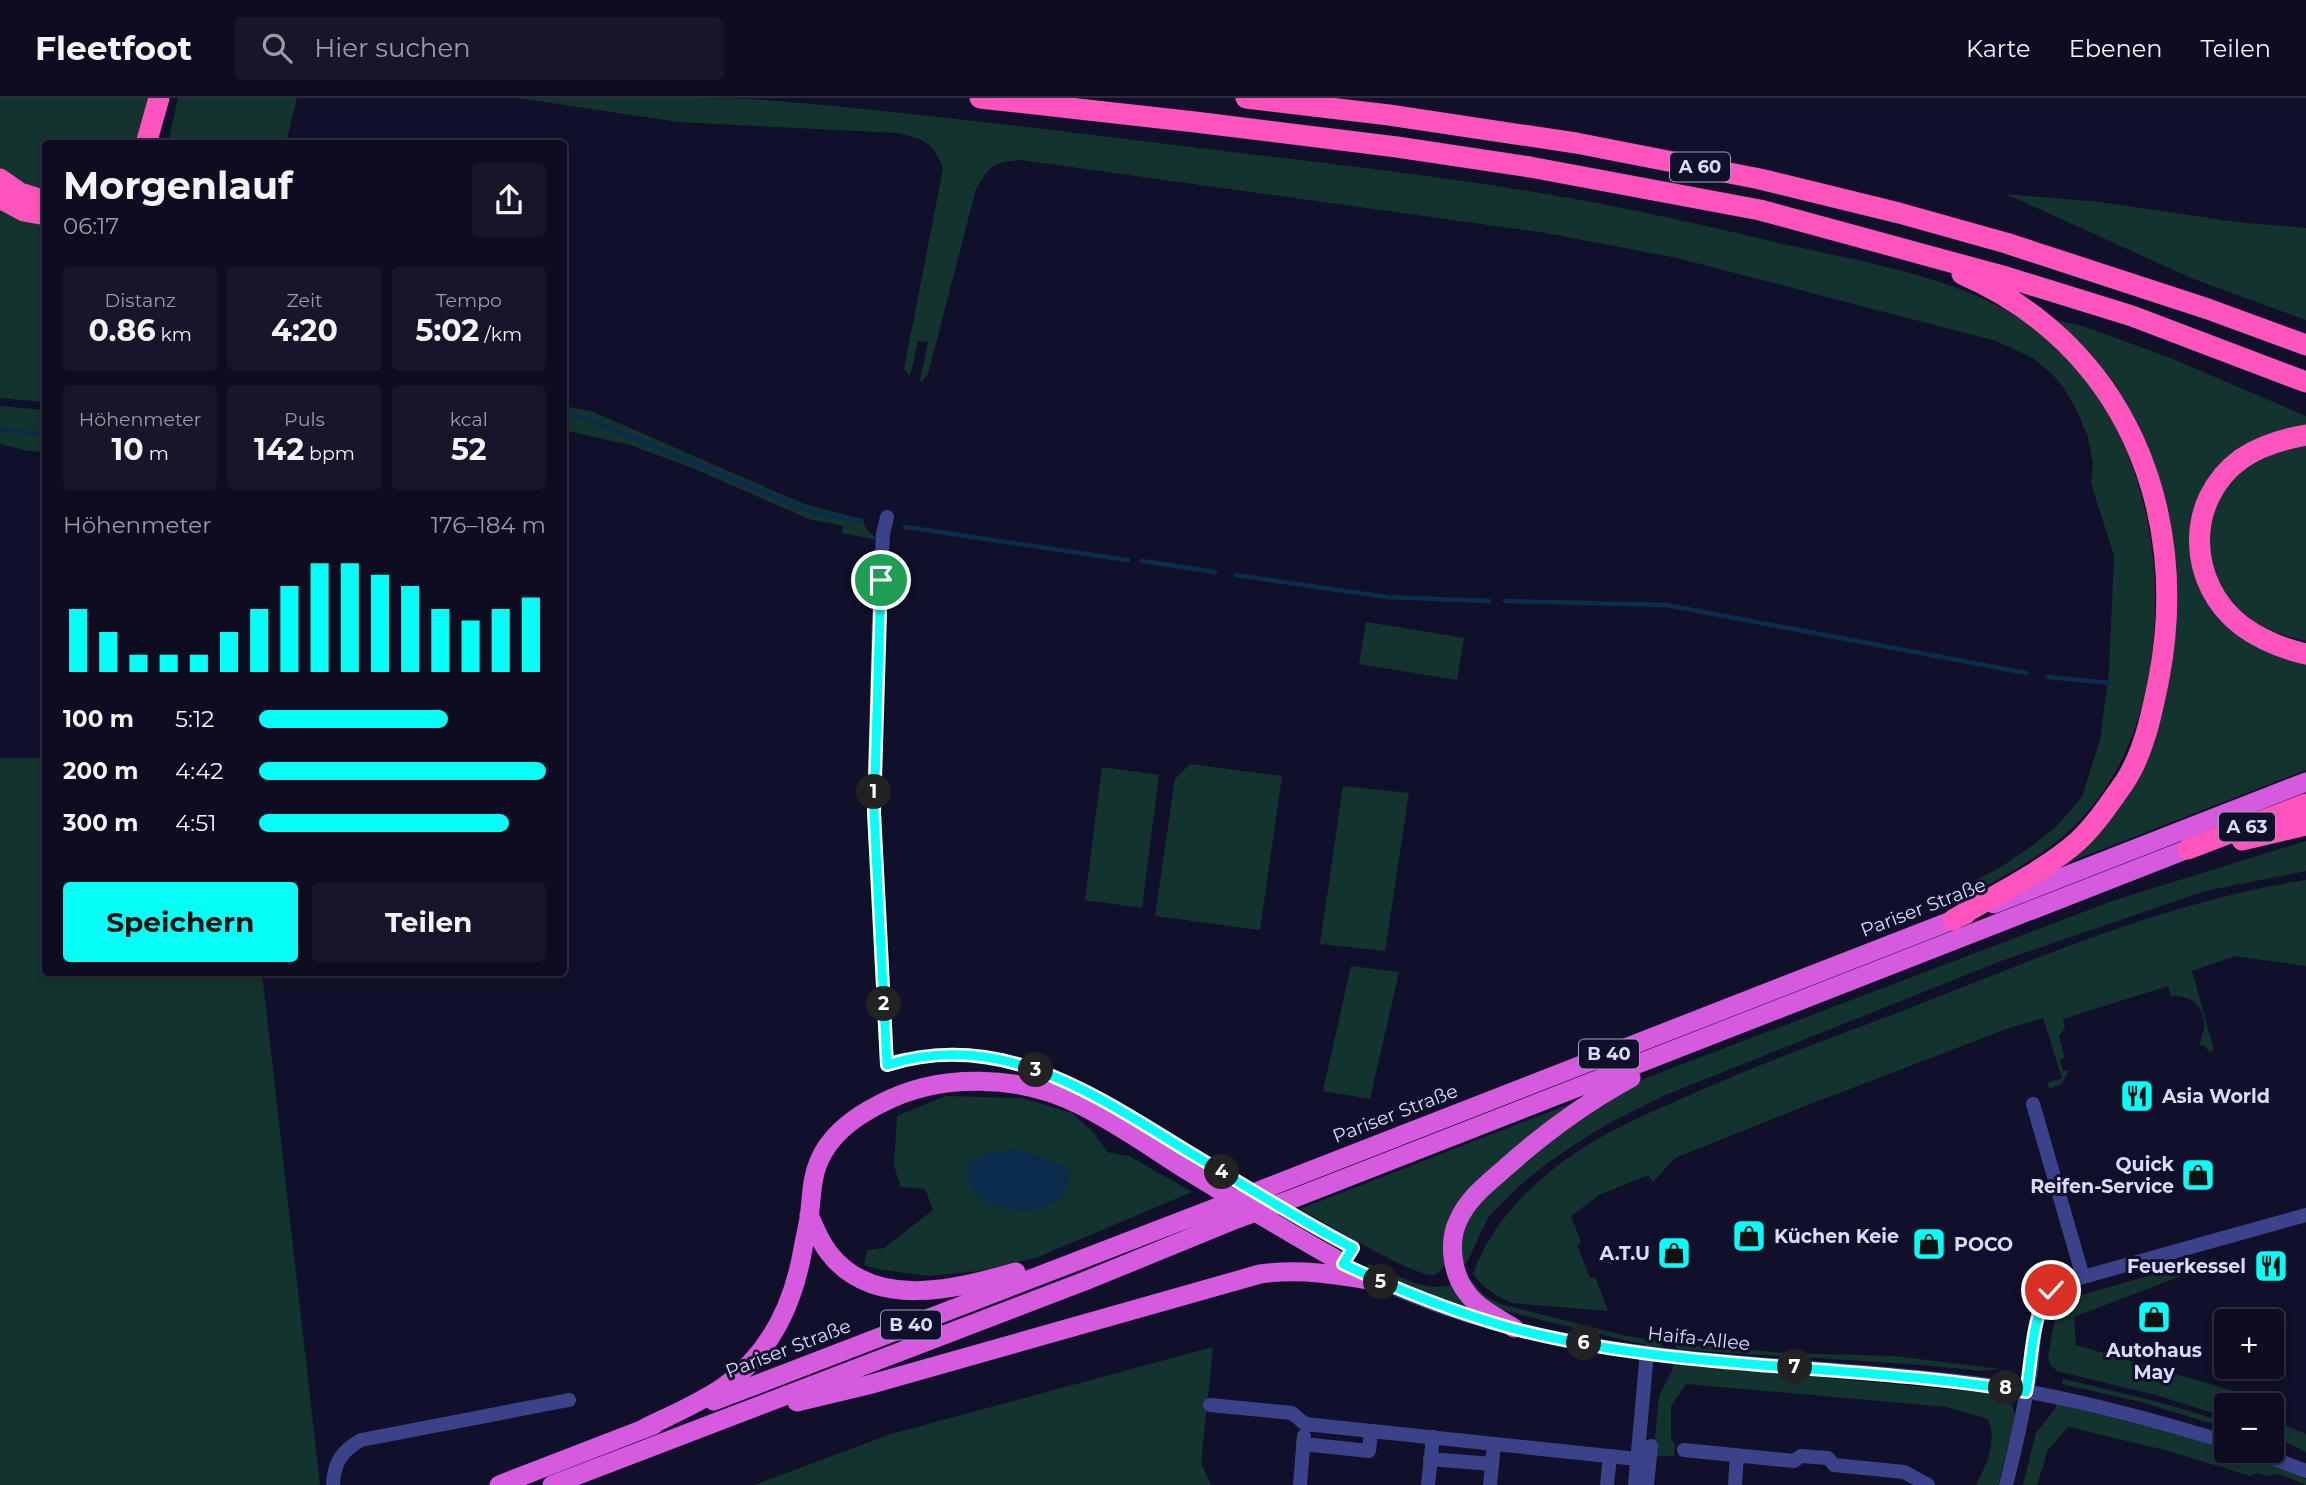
<!DOCTYPE html>
<html lang="de">
<head>
<meta charset="utf-8">
<style>
	:root { --surface:#0d0c20; --page:#161529; --text:#f1f3f6; --muted:#9a9ba5; --line:#2d2c3e; --accent:#05fff6 }
	body { margin:0; font-family:Montserrat,sans-serif; background:var(--page); color:var(--text); height:100vh; display:flex; flex-direction:column; font-size:26px; white-space:nowrap }
	* { box-sizing:border-box; margin:0 }
	p { font-size:23px; color:var(--muted) }
	.icon { flex:none; width:38px; height:38px; fill:none; stroke:currentColor; stroke-width:2; stroke-linecap:round; stroke-linejoin:round }
	.map { position:relative; flex:1; overflow:hidden }
	.details { position:absolute; left:42px; top:42px; width:525px; height:836px; display:flex; flex-direction:column; background:var(--surface); border-radius:7px; box-shadow:0 4px 10px #0003,0 0 0 2px var(--line) }
	.details>* { flex:none }
	.tools { position:absolute; left:2214px; top:1211px; display:grid; gap:14px }
	.tools a { display:grid; place-items:center; width:70px; height:70px; border-radius:7px; background:var(--surface); box-shadow:0 4px 10px #0003,0 0 0 2px var(--line); font-size:35px }
	.pin { position:absolute; display:grid; place-items:center; width:60px; height:60px; color:#fff; margin:-30px; border:4px solid #fff; border-radius:50%; box-shadow:0 2px 7px #0007 }
	.km { position:absolute; width:35px; height:35px; margin:-18px; border-radius:50%; background:#222; color:#fff; font-size:19px; line-height:35px; text-align:center }
	.round { display:grid; place-items:center; flex:none; width:74px; height:74px; border-radius:7px; background:var(--page) }
	.overview { display:flex; align-items:center; justify-content:space-between; height:119px; padding:0 21px }
	h1 { font-size:38px; font-weight:700; line-height:52px }
	.stats { display:grid; grid-template-columns:repeat(3,1fr); gap:10px; height:119px; padding:7px 21px }
	.stats div { display:grid; align-content:center; border-radius:7px; background:var(--page); text-align:center }
	.stats b { font-size:30px; font-weight:700 }
	.stats small { font-size:19px; font-weight:400 }
	.stats p { font-size:19px }
	.chart { height:196px; padding:14px 21px }
	.chart p { display:flex; justify-content:space-between }
	.chart svg { width:100%; height:126px; margin-top:7px; stroke:var(--accent); stroke-width:6 }
	.cta { display:flex; gap:14px; margin-top:auto; padding:14px 21px }
	.cta a { flex:1; height:80px; border-radius:7px; background:var(--accent); color:#111; font-size:28px; font-weight:700; line-height:80px; text-align:center }
	.cta a+a { background:var(--page); color:var(--text) }
	ul { padding:0 21px; list-style:none; font-size:23px }
	li { display:grid; grid-template-columns:112px 84px 1fr; align-items:center; height:52px }
	li i { height:18px; border-radius:9px; background:var(--accent) }
	header { display:flex; align-items:center; gap:42px; box-sizing:border-box; height:98px; padding:0 35px; background:var(--surface); border-bottom:2px solid var(--line) }
	header strong { font-size:33px }
	nav { display:flex; gap:38px; margin-inline-start:auto; font-size:24px }
	.search { width:490px; height:63px; background:var(--page); display:flex; align-items:center; gap:18px; box-sizing:border-box; padding:0 24px; border-radius:7px; color:var(--muted); font-size:26px }
	.map>svg:first-child { display:block }
	.green { fill:#13342e }
	.water { fill:#0c2c4d }
	.lines { fill:none; stroke-linecap:round; stroke-linejoin:round }
	.stream { stroke:#0c2c4d; stroke-width:4.5 }
	.minor { stroke:#3b4289; stroke-width:14 }
	.tertiary { stroke:#3b4289; stroke-width:14 }
	.trunk { stroke:#d65ade; stroke-width:19 }
	.motorway { stroke:#ff54bd; stroke-width:21 }
	.trunk-bridge { stroke:#d65ade; stroke-width:19 }
	.route-casing { stroke:#fff; stroke-width:14 }
	.route { stroke:#05fff6; stroke-width:9 }
	.labels { text-anchor:middle; stroke-width:6; stroke-linejoin:round; paint-order:stroke }
	.shield { fill:#11102a; stroke:#9d9dbf; stroke-width:2 }
	.shield-label { font-size:18px; font-weight:bold; fill:#d9daff }
	.street-label { font-size:19px; fill:#d9daff; stroke:#11102a }
	.poi-label { font-size:19px; font-weight:bold; fill:#d9daff; stroke:#11102a; text-anchor:start }
</style>
</head>
<body>
<header>
<strong>Fleetfoot</strong>
<div class="search"><svg class="icon" aria-label="search" viewBox="0 0 24 24"><circle cx="10" cy="10" r="6"/><path d="M15 15l6 6"/></svg>Hier suchen</div>
<nav><a>Karte</a><a>Ebenen</a><a>Teilen</a></nav>
</header>
<div class="map">
<svg width="2306" height="1387" viewBox="0 0 2306 1387">
	<rect width="100%" height="100%" fill="#11102a"/>
	<!-- green -->
	<path class="green" d="M 0,0 L 149,0 L 139,45 L 46,46 L 45,95 L 11,81 L 0,70 Z
		M 178,0 L 297,0 L 286,45 L 168,45 Z
		M 518,0 C 570,0 622,0 674,0 C 700,0 726,0 752,1 C 896,12 1040,31 1183,48 C 1312,64 1441,77 1569,100 C 1638,112 1707,128 1775,144 C 1856,163 1960,178 2028,226 C 2114,286 2154,395 2155,497 C 2156,582 2135,671 2071,731 C 2045,756 2011,774 1979,792 L 1975,790 L 1975,782 L 1998,771 L 2033,747 L 2056,729 L 2082,699 L 2100,642 L 2109,574 L 2114,458 L 2091,385 L 2093,366 L 2088,339 L 2075,309 L 2064,290 L 2053,277 L 2033,260 L 1996,243 L 1677,160 L 1546,135 L 1021,62 C 992,65 991,66 976,91 L 928,276 L 922,284 L 920,282 L 928,244 L 918,243 L 911,275 L 909,278 L 904,271 L 943,71 C 933,43 925,42 898,35 L 678,24 Z
		M 2006,96 L 2100,104 L 2236,124 L 2306,130 L 2306,222 L 2191,180 Z
		M 0,108 L 45,124 L 45,304 L 0,300 Z
		M 2056,222 L 2085,229 L 2168,259 L 2306,318 L 2306,331 L 2200,399 L 2213,509 L 2306,564 L 2306,672 L 2049,772 L 2091,739 L 2168,574 L 2176,531 L 2176,479 L 2171,434 L 2157,376 L 2138,327 L 2115,290 L 2056,225 Z
		M 0,308 L 45,312 L 45,354 L 28,353 L 0,346 Z
		M 564,308 L 591,313 L 804,406 L 861,421 L 867,431 L 877,442 L 842,435 L 843,428 L 809,421 L 695,371 L 633,348 L 564,332 Z
		M 2306,345 L 2306,543 C 2286,538 2262,532 2246,519 C 2220,497 2208,467 2208,433 C 2208,412 2236,373 2255,363 C 2269,354 2290,350 2306,345 Z
		M 1366,524 L 1464,540 L 1457,582 L 1359,566 Z
		M 0,660 L 45,660 L 46,875 L 262,875 L 320,1387 L 0,1387 Z
		M 1190,666 L 1282,678 L 1260,832 L 1155,818 L 1175,681 Z
		M 1102,669 L 1159,677 L 1142,810 L 1085,802 Z
		M 1343,688 L 1409,695 L 1385,853 L 1320,846 Z
		M 2306,743 L 2306,773 L 2205,793 L 2001,863 L 1663,998 L 1611,1024 L 1580,1043 L 1545,1067 L 1520,1087 L 1489,1118 L 1467,1164 L 1463,1168 L 1458,1161 L 1468,1115 L 1526,1059 L 1638,983 L 2115,802 Z
		M 2306,782 L 2306,868 L 2235,858 L 2192,873 L 2214,952 L 2209,954 L 2204,947 L 2200,948 C 2200,940 2205,933 2204,925 C 2203,905 2189,897 2171,898 L 2168,888 L 2063,921 L 2065,930 L 2059,938 L 2065,960 L 2060,962 L 2063,973 L 2068,972 L 2068,974 L 2062,986 L 2050,991 L 2047,985 L 2062,980 L 2043,920 L 2009,930 L 1800,1010 L 1675,1060 L 1653,1084 L 1648,1077 L 1599,1097 L 1571,1118 L 1581,1144 L 1577,1147 L 1590,1180 L 1595,1179 L 1608,1213 L 1512,1205 C 1495,1198 1484,1190 1473,1176 C 1490,1128 1525,1092 1565,1062 C 1604,1034 1648,1015 1692,996 C 1756,968 1822,943 1889,918 C 2025,866 2161,804 2306,782 Z
		M 1351,868 L 1399,874 L 1370,1001 L 1323,993 Z
		M 946,998 L 1022,1000 L 1072,1015 L 1094,1035 L 1107,1054 L 1129,1058 L 1192,1094 L 1038,1159 L 979,1173 L 929,1178 L 876,1171 L 864,1167 L 867,1152 L 884,1150 L 933,1112 L 925,1091 L 901,1089 L 894,1068 L 897,1018 Z
		M 1577,1003 L 1484,1079 L 1444,1168 C 1441,1173 1438,1176 1432,1177 C 1414,1178 1321,1123 1300,1111 Z
		M 1368,1166 C 1397,1174 1422,1197 1454,1186 L 1467,1209 L 1413,1190 L 1368,1170 Z
		M 2178,1169 L 2181,1178 L 2074,1219 L 2076,1247 L 2237,1294 L 2232,1305 L 2236,1307 L 2226,1307 L 2226,1319 L 2156,1297 L 2057,1273 L 2050,1266 L 2048,1259 L 2058,1204 Z
		M 1471,1182 L 1484,1197 L 1500,1206 L 1623,1237 L 1662,1244 L 1661,1249 L 1632,1244 L 1498,1211 L 1467,1185 Z
		M 1676,1246 L 1786,1255 L 1894,1258 L 2000,1271 L 1981,1273 C 1879,1262 1778,1259 1676,1251 Z
		M 1213,1249 L 1201,1365 L 1211,1387 L 754,1387 L 891,1336 Z
		M 1673,1265 L 1998,1296 C 2010,1301 2014,1307 2015,1320 L 1999,1384 L 1998,1387 L 1976,1387 C 1986,1367 1998,1344 1988,1321 L 1947,1309 L 1686,1286 L 1671,1308 L 1671,1341 L 1675,1346 L 1674,1358 L 1653,1358 L 1659,1298 L 1672,1273 Z
		M 2063,1281 C 2118,1294 2173,1306 2226,1325 L 2226,1330 L 2141,1304 L 2066,1287 L 2062,1285 Z
		M 2056,1306 C 2142,1326 2225,1348 2306,1381 L 2306,1387 L 2279,1376 L 2266,1378 L 2257,1375 L 2250,1378 L 2169,1353 L 2068,1329 L 2048,1352 L 2037,1387 L 2023,1387 L 2036,1335 L 2055,1311 Z
		M 2272,1322 L 2306,1336 L 2306,1354 L 2272,1337 Z"/>
	<!-- water -->
	<path class="water" d="M 1015,1051 C 1034,1058 1056,1061 1071,1074 L 1063,1099 C 1026,1120 1016,1115 979,1101 L 967,1079 L 967,1066 L 985,1057 Z"/>
	<g class="lines">
		<!-- stream -->
		<path class="stream" d="M 564,318 L 580,318 L 812,414 L 862,423
			M 0,332 L 46,336
			M 905,429 L 1128,462
			M 1142,463 L 1215,474
			M 1236,477 L 1386,499 L 1489,503
			M 1505,503 L 1666,507 L 2026,575
			M 2048,579 L 2109,585"/>
		<!-- minor -->
		<path class="minor" d="M 887,419 L 883,436 L 879,518 L 874,714 L 887,966 C 1001,932 1095,996 1187,1053 C 1242,1086 1296,1120 1353,1149 L 1343,1165
			M 2033,1006 L 2083,1179
			M 1210,1307 L 1292,1315 L 1305,1326 L 1637,1361
			M 1303,1346 L 1369,1353 L 1371,1333
			M 1684,1352 L 1794,1363 L 1801,1358 L 1828,1360 L 1834,1367 L 1904,1374 L 1928,1387
			M 1430,1361 L 1492,1366
			M 333,1387 C 334,1364 342,1353 361,1342 L 569,1302
			M 1300,1387 L 1304,1338
			M 1428,1387 L 1433,1339
			M 1490,1387 L 1494,1346
			M 1607,1387 L 1610,1358
			M 1635,1387 L 1647,1254
			M 1647,1387 L 1651,1348
			M 1735,1387 L 1737,1357
			M 2006,1387 C 2016,1349 2024,1310 2031,1272 C 2034,1248 2033,1219 2046,1198 C 2054,1186 2070,1183 2083,1179 L 2306,1117"/>
		<!-- tertiary -->
		<path class="tertiary" d="M 1372,1180 C 1564,1274 1784,1259 1989,1287 C 2070,1299 2148,1320 2226,1344
			M 2253,1353 L 2306,1373"/>
		<!-- trunk -->
		<path class="trunk" d="M 1994,806 L 2306,684
			M 1266,1090 L 1966,817
			M 1287,1103 L 2188,751
			M 809,1117 C 815,1130 820,1144 829,1155 C 874,1213 956,1191 1016,1174
			M 1514,1230 C 1498,1220 1478,1210 1467,1195 C 1452,1176 1448,1144 1458,1123 C 1467,1101 1487,1086 1504,1071 C 1543,1036 1585,1005 1631,980
			M 714,1303 L 1220,1108
			M 797,1304 L 868,1287 L 1260,1176 C 1302,1170 1340,1177 1381,1184
			M 643,1331 C 669,1318 698,1306 723,1289 C 768,1257 792,1210 802,1156 C 804,1144 807,1132 809,1120 C 812,1100 811,1081 819,1063 C 830,1037 856,1018 880,1006 C 940,974 1020,977 1080,1007 C 1117,1025 1153,1051 1188,1073 C 1240,1105 1291,1136 1343,1165
			M 499,1387 L 654,1327
			M 552,1387 L 1085,1183 L 1239,1120"/>
		<!-- motorway -->
		<path class="motorway" d="M 980,0 L 1195,24 L 1397,49 L 1530,69 L 1760,112 L 2006,179 L 2132,218 L 2306,284
			M 1246,0 L 1389,17 L 1576,45 L 1760,81 L 1899,115 L 2006,145 L 2208,211 L 2306,247
			M 146,46 L 159,0
			M 0,81 L 20,95 L 46,103
			M 0,100 L 24,113 L 46,117
			M 2306,337 C 2284,341 2260,348 2241,361 C 2184,403 2187,486 2242,528 C 2260,541 2284,551 2306,556
			M 2242,742 L 2306,727
			M 2188,751 L 2306,706
			M 1953,822 C 1991,799 2046,772 2078,743 C 2096,726 2110,705 2124,685 C 2144,655 2152,615 2159,580 C 2191,412 2124,246 1962,176"/>
		<!-- trunk-bridge -->
		<path class="trunk-bridge" d="M 1220,1108 L 1266,1090
			M 1239,1120 L 1287,1103"/>
	</g>
	<g class="lines">
		<defs>
			<path id="route" d="M 881,482 L 874,714 L 887,967 C 1001,931 1094,996 1187,1053 C 1242,1086 1296,1120 1353,1150 L 1343,1166 C 1398,1192 1453,1214 1511,1230 C 1679,1274 1856,1265 2026,1294 C 2032,1263 2031,1217 2051,1192"/>
		</defs>
		<!-- route casing -->
		<use href="#route" class="route-casing"/>
		<!-- route -->
		<use href="#route" class="route"/>
	</g>
	<!-- icons -->
	<defs>
		<symbol id="restaurant-square" viewBox="-11 -11 22 22"><rect x="-9" y="-9" width="18" height="18" rx="4" fill="#05fff6" stroke="#11102a"/><path d="M-5-6h1v4h1v-4h1v4h1v-4h1v5L-1.5 .5V6h-2V.5L-5-1ZM5-6V6H3V1.5H1.5Q1.5-4 5-6Z" fill="#111"/></symbol>
		<symbol id="shop-square" viewBox="-11 -11 22 22"><rect x="-9" y="-9" width="18" height="18" rx="4" fill="#05fff6" stroke="#11102a"/><path d="M-5-2.5h2.3a2.7 3.5 0 0 1 5.4 0H5L5.5 6h-11ZM-1.5-2.5h3a1.5 2.3 0 0 0-3 0Z" fill="#111"/></symbol>
	</defs>
	<g fill-rule="evenodd">
		<use href="#restaurant-square" x="2118" y="979" width="38" height="38"/>
		<use href="#shop-square" x="2179" y="1058" width="38" height="38"/>
		<use href="#shop-square" x="1730" y="1119" width="38" height="38"/>
		<use href="#shop-square" x="1910" y="1127" width="38" height="38"/>
		<use href="#shop-square" x="1655" y="1136" width="38" height="38"/>
		<use href="#restaurant-square" x="2252" y="1149" width="38" height="38"/>
		<use href="#shop-square" x="2135" y="1200" width="38" height="38"/>
	</g>
	<g class="labels">
		<!-- shield labels -->
		<g class="shield">
			<rect x="1670" y="54.5" width="60" height="29" rx="5"/>
			<rect x="2219" y="714.5" width="56" height="29" rx="5"/>
			<rect x="1579" y="941.5" width="60" height="29" rx="5"/>
			<rect x="881" y="1212.5" width="60" height="29" rx="5"/>
		</g>
		<g class="shield-label">
			<text x="1700" y="75">A 60</text>
			<text x="2247" y="735">A 63</text>
			<text x="1609" y="962">B 40</text>
			<text x="911" y="1233">B 40</text>
		</g>
		<!-- street labels -->
		<g class="street-label">
			<text transform="translate(1923 809) rotate(-21)" y="7">Pariser Straße</text>
			<text transform="translate(1395 1015) rotate(-21)" y="7">Pariser Straße</text>
			<text transform="translate(1699 1240) rotate(6)" y="7">Haifa-Allee</text>
			<text transform="translate(788 1250) rotate(-21)" y="7">Pariser Straße</text>
		</g>
		<!-- poi labels -->
		<g class="poi-label">
			<text x="2162" y="1005">Asia World</text>
			<text x="2174" y="1073" text-anchor="end">Quick<tspan x="2174" dy="22">Reifen-Service</tspan></text>
			<text x="1774" y="1145">Küchen Keie</text>
			<text x="1954" y="1153">POCO</text>
			<text x="1650" y="1162" text-anchor="end">A.T.U</text>
			<text x="2246" y="1175" text-anchor="end">Feuerkessel</text>
			<text x="2154" y="1259" text-anchor="middle">Autohaus<tspan x="2154" dy="22">May</tspan></text>
		</g>
	</g>
</svg>
<div class="tools">
<a>+</a>
<a>−</a>
</div>
<div class="pin" style="left:881px;top:482px;background:#1e9e55"><svg class="icon" aria-label="arrive" viewBox="0 0 24 24"><path d="M6 21V4h12l-3 4 3 4H6"/></svg></div>
<div class="pin" style="left:2051px;top:1192px;background:#d93025"><svg class="icon" aria-label="check" viewBox="0 0 24 24"><path d="M5 12l5 5 9-10"/></svg></div>
<b class="km" style="left:874px;top:694px">1</b>
<b class="km" style="left:884px;top:906px">2</b>
<b class="km" style="left:1036px;top:972px">3</b>
<b class="km" style="left:1222px;top:1074px">4</b>
<b class="km" style="left:1381px;top:1184px">5</b>
<b class="km" style="left:1584px;top:1245px">6</b>
<b class="km" style="left:1795px;top:1269px">7</b>
<b class="km" style="left:2006px;top:1290px">8</b>
<section class="details">
<div class="overview"><div><h1>Morgenlauf</h1><p>06:17</p></div><a class="round"><svg class="icon" aria-label="share" viewBox="0 0 24 24"><path d="M12 15V3M7 8l5-5 5 5M5 13v7h14v-7"/></svg></a></div>
<div class="stats">
<div><p>Distanz</p><b>0.86<small> km</small></b></div>
<div><p>Zeit</p><b>4:20</b></div>
<div><p>Tempo</p><b>5:02<small> /km</small></b></div>
</div>
<div class="stats">
<div><p>Höhenmeter</p><b>10<small> m</small></b></div>
<div><p>Puls</p><b>142<small> bpm</small></b></div>
<div><p>kcal</p><b>52</b></div>
</div>
<div class="chart"><p><span>Höhenmeter</span>176–184 m</p>
<svg viewBox="0 0 160 44" preserveAspectRatio="none"><path d="M5 44V22M15 44V30M25 44V38M35 44V38M45 44V38M55 44V30M65 44V22M75 44V14M85 44V6M95 44V6M105 44V10M115 44V14M125 44V22M135 44V26M145 44V22M155 44V18"/></svg>
</div>
<ul>
<li><b>100 m</b>5:12<i style="width:66%"></i></li>
<li><b>200 m</b>4:42<i style="width:100%"></i></li>
<li><b>300 m</b>4:51<i style="width:87%"></i></li>
</ul>
<div class="cta"><a>Speichern</a><a>Teilen</a></div>
</section>
</div>
</body>
</html>
